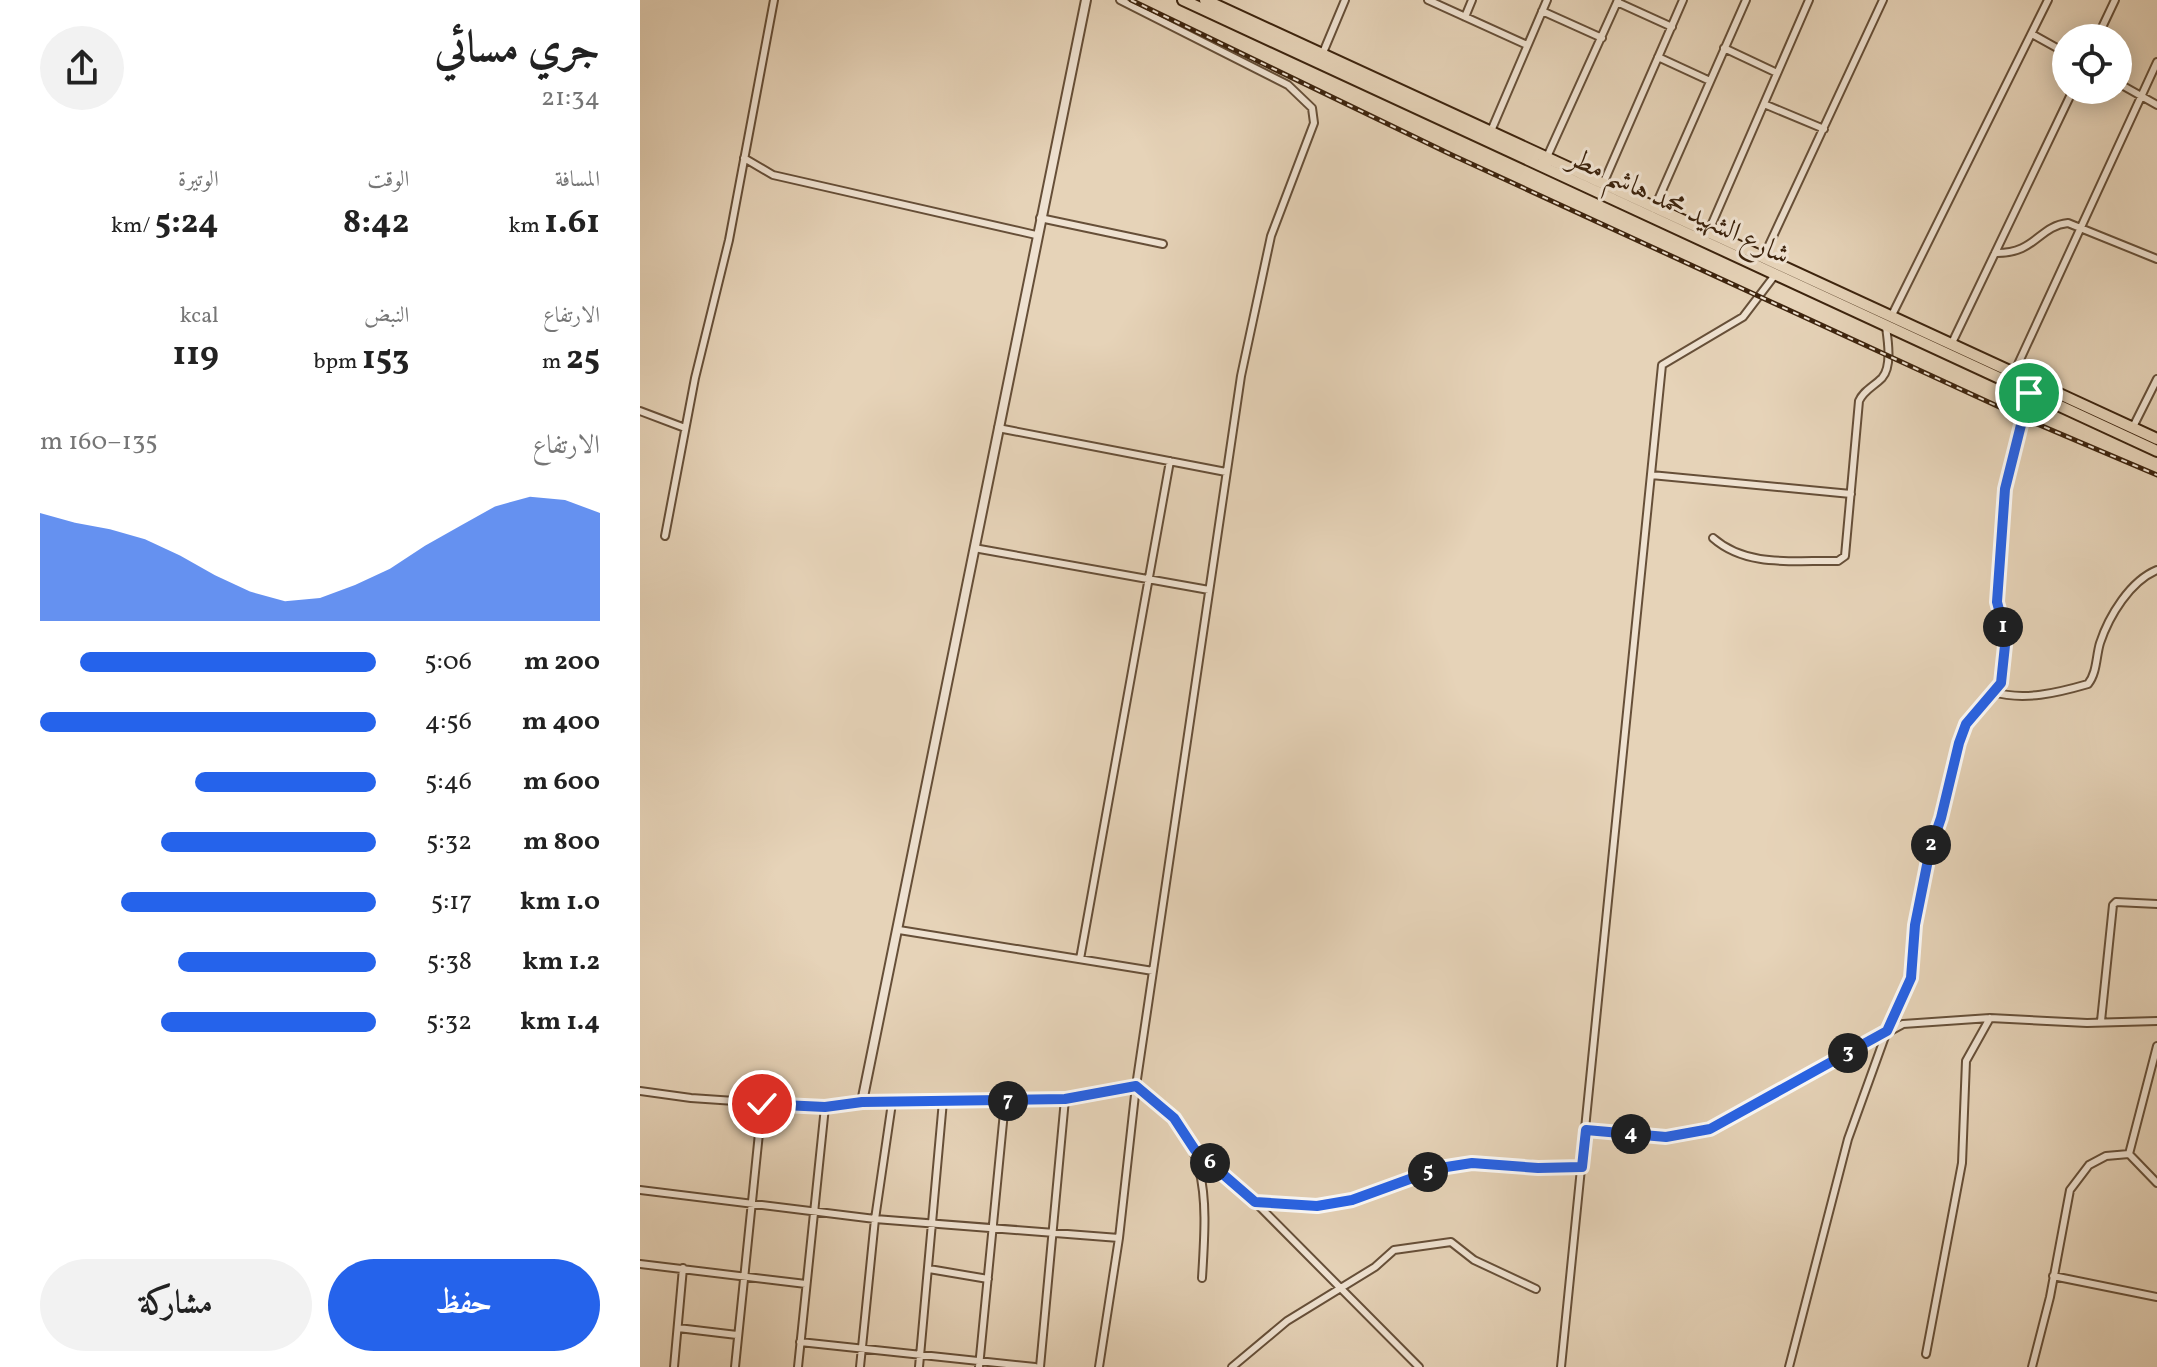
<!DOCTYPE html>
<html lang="ar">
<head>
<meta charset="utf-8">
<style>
	:root { --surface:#fff; --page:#f2f2f2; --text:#222; --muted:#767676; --accent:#2563eb }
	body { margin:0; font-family:Vollkorn,Amiri,serif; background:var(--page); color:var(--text); direction:rtl; height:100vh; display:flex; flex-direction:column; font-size:30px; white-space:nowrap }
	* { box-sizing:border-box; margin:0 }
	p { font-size:26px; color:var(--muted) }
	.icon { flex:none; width:44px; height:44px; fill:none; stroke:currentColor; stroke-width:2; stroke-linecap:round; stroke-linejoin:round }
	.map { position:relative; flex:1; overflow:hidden; direction:ltr }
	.details { display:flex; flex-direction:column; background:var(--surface); width:640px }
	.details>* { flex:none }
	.controls { position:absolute; left:1412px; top:24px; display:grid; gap:16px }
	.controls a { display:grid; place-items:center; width:80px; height:80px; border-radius:50%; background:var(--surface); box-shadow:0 4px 20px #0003; font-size:40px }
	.pin { position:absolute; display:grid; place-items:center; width:68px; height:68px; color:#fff; margin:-34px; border:4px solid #fff; border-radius:50%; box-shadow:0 2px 8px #0007 }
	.km { position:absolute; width:40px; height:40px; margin:-20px; border-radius:50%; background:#222; color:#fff; font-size:22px; line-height:40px; text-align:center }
	.round { display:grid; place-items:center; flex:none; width:84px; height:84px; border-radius:42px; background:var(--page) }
	.overview { display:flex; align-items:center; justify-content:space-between; height:136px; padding:0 40px }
	h1 { font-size:44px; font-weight:700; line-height:60px }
	.stats { display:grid; grid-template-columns:repeat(3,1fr); gap:12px; height:136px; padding:8px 40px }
	.stats div { display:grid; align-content:center }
	.stats b { font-size:34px; font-weight:700 }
	.stats small { font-size:22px; font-weight:400 }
	.stats p { font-size:22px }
	.chart { height:224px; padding:16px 40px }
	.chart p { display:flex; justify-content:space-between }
	.chart svg { width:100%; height:144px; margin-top:8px; fill:var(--accent); opacity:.7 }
	.button { display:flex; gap:16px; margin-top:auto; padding:16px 40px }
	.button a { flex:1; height:92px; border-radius:48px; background:var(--accent); color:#fff; font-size:32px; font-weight:700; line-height:92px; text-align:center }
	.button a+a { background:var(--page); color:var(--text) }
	ul { padding:0 40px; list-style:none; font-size:26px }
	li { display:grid; grid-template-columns:128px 96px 1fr; align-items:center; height:60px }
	li i { height:20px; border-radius:10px; background:var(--accent) }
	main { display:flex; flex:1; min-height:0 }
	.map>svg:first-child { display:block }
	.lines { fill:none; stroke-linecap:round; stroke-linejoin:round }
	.minor-casing { stroke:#664f38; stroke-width:10 }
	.tertiary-casing { stroke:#664f38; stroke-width:12 }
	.primary-casing { stroke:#3c230d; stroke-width:14 }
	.minor { stroke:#efe2d1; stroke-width:6 }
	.tertiary { stroke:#efe2d1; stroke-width:8 }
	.primary { stroke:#e6d3b8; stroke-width:10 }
	.rail-casing { stroke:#3c230d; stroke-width:5 }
	.rail { stroke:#efe2d1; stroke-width:2; stroke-dasharray:6; stroke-linecap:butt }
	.route-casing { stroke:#fff; stroke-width:16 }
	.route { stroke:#2563eb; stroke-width:10 }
	.labels { text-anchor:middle; stroke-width:6; stroke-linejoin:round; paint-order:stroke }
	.street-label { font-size:28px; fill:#3c230d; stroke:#efe2d1 }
</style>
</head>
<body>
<main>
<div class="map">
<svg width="1517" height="1367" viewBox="0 0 1517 1367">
	<rect width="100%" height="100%" fill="#e6d3b8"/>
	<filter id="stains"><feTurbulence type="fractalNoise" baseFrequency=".0025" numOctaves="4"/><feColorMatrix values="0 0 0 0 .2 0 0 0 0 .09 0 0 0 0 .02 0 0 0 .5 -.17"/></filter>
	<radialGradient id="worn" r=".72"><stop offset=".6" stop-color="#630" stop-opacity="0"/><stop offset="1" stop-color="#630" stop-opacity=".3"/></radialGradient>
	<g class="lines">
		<defs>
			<path id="minor" d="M 788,0 L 887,45
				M 977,2 L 1032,27
				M 902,11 L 962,38
				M 825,17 L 832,0
				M 1392,34 L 1426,53
				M 1457,38 L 1475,0
				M 1084,48 L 1137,73
				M 682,55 L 705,0
				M 1018,57 L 1070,81
				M 1478,83 L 1517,105
				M 1124,104 L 1184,129
				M 851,131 L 907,0
				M 907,157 L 978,0
				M 104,158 L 133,175 L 396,235
				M 963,184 L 1043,0
				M 1014,209 L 1106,0
				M 400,218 L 523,244
				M 1067,235 L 1169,0
				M 1355,253 C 1396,254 1398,226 1428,223 L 1517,259
				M 1123,258 L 1243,0
				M 1251,317 L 1408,0
				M 1311,345 L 1433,90
				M 1373,375 L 1517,62
				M 0,411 L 45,428
				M 358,428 L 586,472
				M 1492,429 L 1517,379
				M 1011,475 L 1211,494
				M 25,536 L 55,378 L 89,240 L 134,0
				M 1073,538 C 1107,568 1155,560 1198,561 L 1205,556 L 1219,401 C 1224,390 1233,387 1242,378 C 1252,367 1248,341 1246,327
				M 334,548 L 569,590
				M 1353,692 C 1384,701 1417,693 1448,684 C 1457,673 1456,656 1460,643 C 1469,616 1490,581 1517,570
				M 259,930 L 513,971
				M 440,959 L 530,461
				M 1461,1021 L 1473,905 L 1476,902 L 1517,904
				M 1517,1046 L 1489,1154 L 1517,1183
				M 0,1091 L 51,1098 L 185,1107 L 222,1102 L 425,1099 L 496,1086 C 572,1137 567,1196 562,1278
				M 946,1130 L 1026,1137 L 1070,1129 L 1263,1024 L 1350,1018 L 1447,1023 L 1517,1021
				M 555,1150 L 615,1202 L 779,1367
				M 0,1190 L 235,1219 L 479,1238
				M 615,1202 C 648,1204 682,1209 714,1200 C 743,1191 770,1175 800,1168 C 846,1157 896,1168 942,1167
				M 0,1264 L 166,1284
				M 289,1269 L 348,1279
				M 1413,1276 L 1517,1297
				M 38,1328 L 97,1335
				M 160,1342 L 395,1367
				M 1286,1354 L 1322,1163 L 1326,1061 L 1350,1018
				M 34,1367 L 43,1268
				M 95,1367 L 122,1104
				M 158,1367 L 185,1107
				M 220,1367 L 235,1219 L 252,1103
				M 279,1367 L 303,1101
				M 339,1367 L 365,1102
				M 400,1367 L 425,1099
				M 459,1367 L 479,1238 L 496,1086 L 601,376 L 631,236 L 674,123 L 672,108 L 648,85 L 480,0
				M 592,1367 L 647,1321 L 735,1267 L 754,1250 L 811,1242 L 834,1260 L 896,1289
				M 921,1367 L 1022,365 L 1103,317 L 1135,275
				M 1149,1367 L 1208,1139 L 1247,1031 L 1271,978 L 1275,925 L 1290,850 L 1301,818 L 1319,743 L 1326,724 L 1361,683 L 1366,636 L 1357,602 L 1365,489 L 1389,393
				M 1392,1367 L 1410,1297 L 1430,1190 L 1449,1165 L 1466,1156 L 1489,1154"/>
			<path id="tertiary" d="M 222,1102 L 446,0"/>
			<path id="primary" d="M 543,0 L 1517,451
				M 565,0 L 1517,439"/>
		</defs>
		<!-- minor casing -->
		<use href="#minor" class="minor-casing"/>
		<!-- tertiary casing -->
		<use href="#tertiary" class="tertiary-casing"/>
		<!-- primary casing -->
		<use href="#primary" class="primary-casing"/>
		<!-- minor -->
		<use href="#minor" class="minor"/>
		<!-- tertiary -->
		<use href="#tertiary" class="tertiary"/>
		<!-- primary -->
		<use href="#primary" class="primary"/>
		<defs>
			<path id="rail" d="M 491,0 L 812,155 L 1381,417 L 1517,475"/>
		</defs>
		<!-- rail casing -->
		<use href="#rail" class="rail-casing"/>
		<!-- rail -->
		<use href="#rail" class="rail"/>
	</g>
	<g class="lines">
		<defs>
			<path id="route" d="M 122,1104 L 185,1107 L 222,1102 L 425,1099 L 496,1086 L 534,1118 L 555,1150 L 615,1202 L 677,1206 L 712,1200 L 800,1168 L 832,1163 L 898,1168 L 942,1167 L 946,1130 L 1026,1137 L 1070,1129 L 1247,1031 L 1271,978 L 1275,925 L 1290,850 L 1301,818 L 1319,743 L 1326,724 L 1361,683 L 1366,636 L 1357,602 L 1365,489 L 1389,393"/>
		</defs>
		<!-- route casing -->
		<use href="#route" class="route-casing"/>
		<!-- route -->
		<use href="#route" class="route"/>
	</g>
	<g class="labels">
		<!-- street labels -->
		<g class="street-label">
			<text transform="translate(1040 205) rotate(25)" y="10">شارع الشهيد محمد هاشم مطر</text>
		</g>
	</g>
	<rect width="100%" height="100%" filter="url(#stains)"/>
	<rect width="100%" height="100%" fill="url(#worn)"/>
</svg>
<div class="controls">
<a><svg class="icon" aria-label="locate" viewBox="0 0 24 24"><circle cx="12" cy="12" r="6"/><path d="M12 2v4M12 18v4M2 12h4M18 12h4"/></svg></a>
</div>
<div class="pin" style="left:1389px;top:393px;background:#1e9e55"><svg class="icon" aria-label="arrive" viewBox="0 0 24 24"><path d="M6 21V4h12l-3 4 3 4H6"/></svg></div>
<div class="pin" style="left:122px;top:1104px;background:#d93025"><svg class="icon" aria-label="check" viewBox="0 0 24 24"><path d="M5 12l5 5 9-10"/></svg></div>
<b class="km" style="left:1363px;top:627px">1</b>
<b class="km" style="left:1291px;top:845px">2</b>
<b class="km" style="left:1208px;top:1053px">3</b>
<b class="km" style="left:991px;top:1134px">4</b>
<b class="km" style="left:788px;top:1172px">5</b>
<b class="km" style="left:570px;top:1163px">6</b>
<b class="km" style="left:368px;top:1101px">7</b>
</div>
<section class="details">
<div class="overview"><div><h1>جري مسائي</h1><p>21:34</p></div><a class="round"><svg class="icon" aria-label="share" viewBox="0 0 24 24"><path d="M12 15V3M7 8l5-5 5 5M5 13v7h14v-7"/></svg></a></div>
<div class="stats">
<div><p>المسافة</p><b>1.61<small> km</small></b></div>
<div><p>الوقت</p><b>8:42</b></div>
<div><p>الوتيرة</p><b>5:24<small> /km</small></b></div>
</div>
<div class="stats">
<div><p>الارتفاع</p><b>25<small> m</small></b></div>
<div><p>النبض</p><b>153<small> bpm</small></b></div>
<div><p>kcal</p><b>119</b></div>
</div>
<div class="chart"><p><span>الارتفاع</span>135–160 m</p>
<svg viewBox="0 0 160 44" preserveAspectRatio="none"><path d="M0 44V11L10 14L20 16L30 19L40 24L50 30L60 35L70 38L80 37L90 33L100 28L110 21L120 15L130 9L140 6L150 7L160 11V44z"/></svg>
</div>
<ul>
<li><b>200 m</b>5:06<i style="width:88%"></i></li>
<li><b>400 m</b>4:56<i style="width:100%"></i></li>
<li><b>600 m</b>5:46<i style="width:54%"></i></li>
<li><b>800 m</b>5:32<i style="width:64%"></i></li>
<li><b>1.0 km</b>5:17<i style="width:76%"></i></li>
<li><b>1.2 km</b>5:38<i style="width:59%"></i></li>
<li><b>1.4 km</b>5:32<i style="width:64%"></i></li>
</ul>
<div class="button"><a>حفظ</a><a>مشاركة</a></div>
</section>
</main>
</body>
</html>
